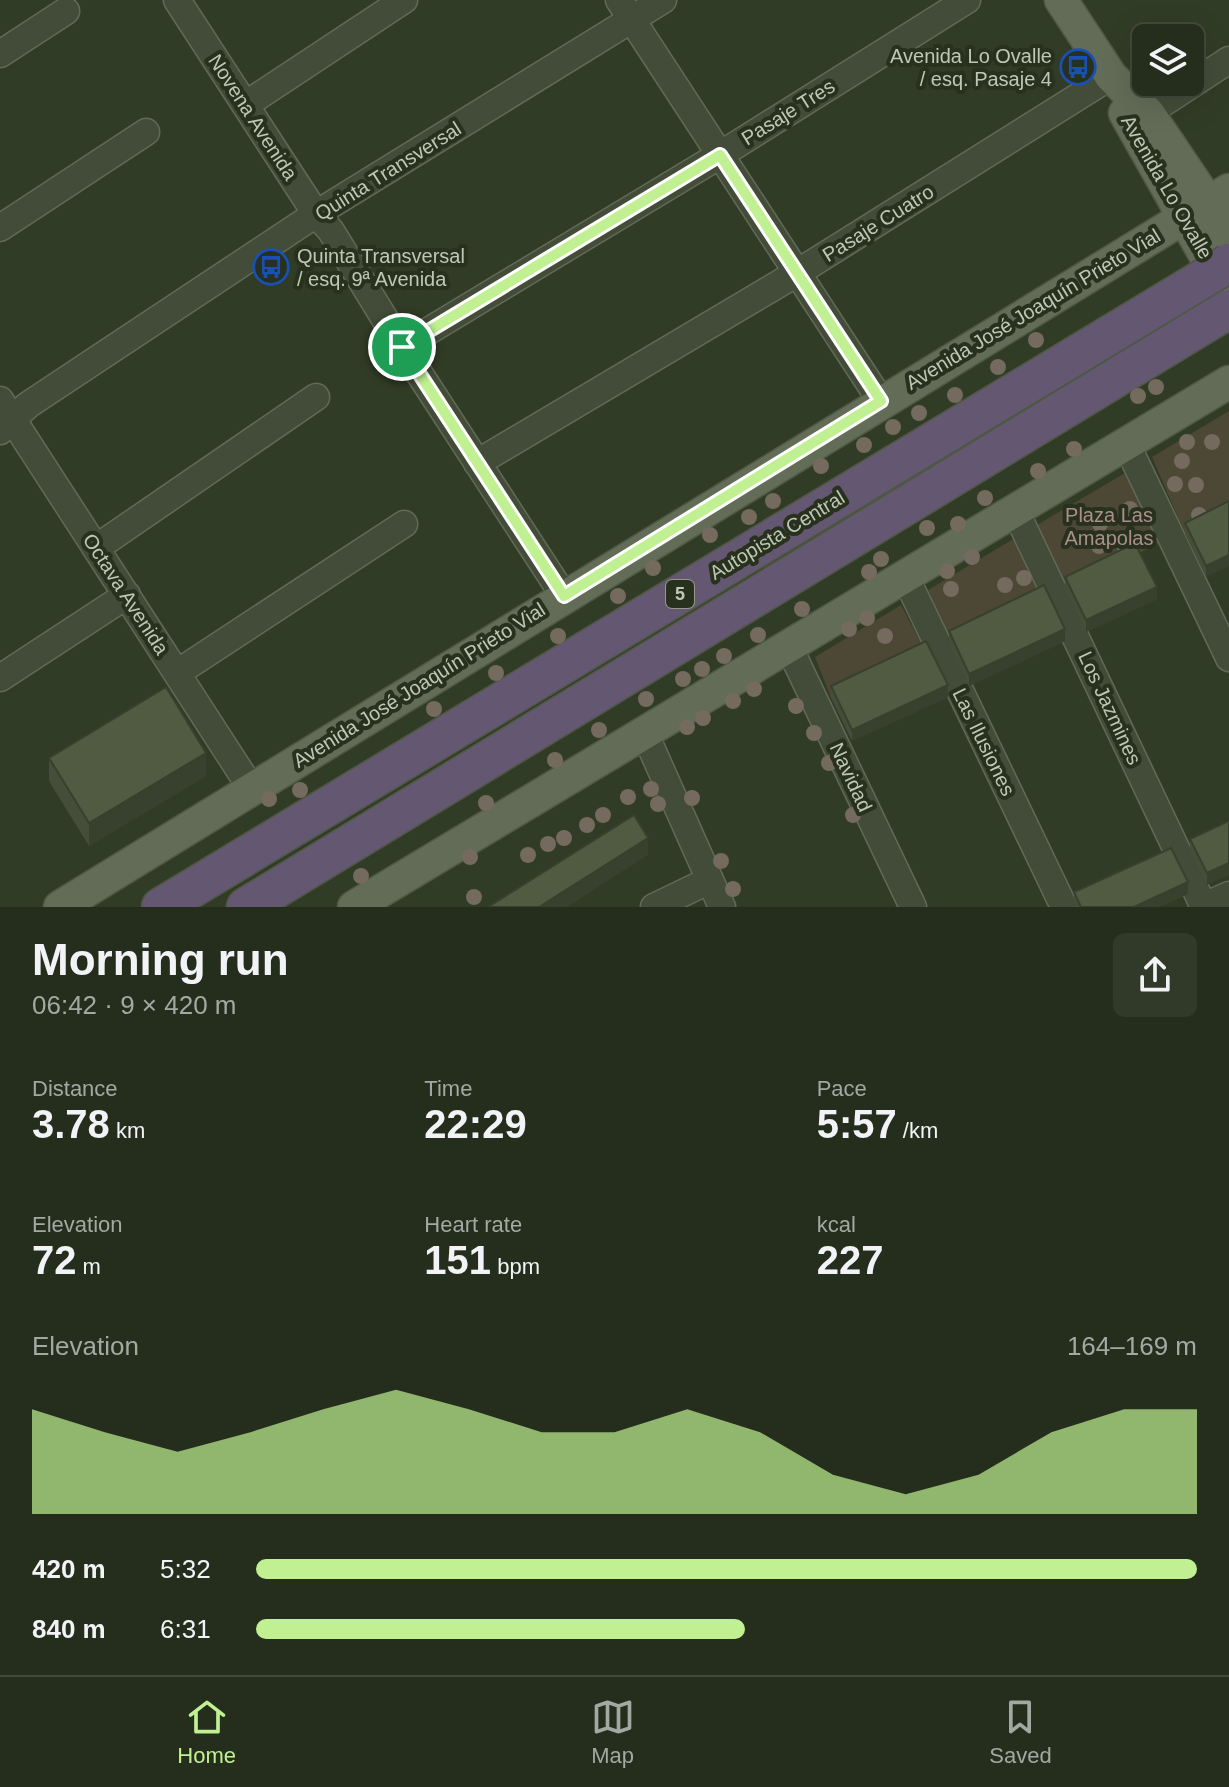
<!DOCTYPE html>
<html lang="en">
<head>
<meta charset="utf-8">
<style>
	:root { --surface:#252d1c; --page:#313929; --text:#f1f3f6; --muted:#a3a8a3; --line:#42493b; --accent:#c0f092 }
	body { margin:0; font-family:Helvetica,sans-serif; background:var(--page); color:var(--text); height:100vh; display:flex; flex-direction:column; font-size:30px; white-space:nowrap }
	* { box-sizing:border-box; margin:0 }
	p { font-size:26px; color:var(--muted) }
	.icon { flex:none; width:44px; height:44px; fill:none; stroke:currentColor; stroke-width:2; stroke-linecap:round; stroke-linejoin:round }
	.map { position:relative; height:907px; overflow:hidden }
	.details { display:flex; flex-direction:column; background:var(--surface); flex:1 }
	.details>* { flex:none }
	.fabs { position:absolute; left:1132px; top:24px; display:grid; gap:16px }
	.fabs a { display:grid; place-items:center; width:72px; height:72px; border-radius:12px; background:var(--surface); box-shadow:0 8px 32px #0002,0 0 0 2px var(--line); font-size:40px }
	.pin { position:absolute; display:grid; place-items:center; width:68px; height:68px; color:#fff; margin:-34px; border:4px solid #fff; border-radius:50%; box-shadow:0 2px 8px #0007 }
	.round { display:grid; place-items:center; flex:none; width:84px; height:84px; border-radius:12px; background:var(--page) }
	.headline { display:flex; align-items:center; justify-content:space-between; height:136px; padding:0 32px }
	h1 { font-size:44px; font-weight:800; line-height:60px }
	.metrics { display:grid; grid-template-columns:repeat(3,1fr); gap:12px; height:136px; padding:8px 32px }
	.metrics div { display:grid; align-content:center }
	.metrics b { font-size:40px; font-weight:800 }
	.metrics small { font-size:22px; font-weight:400 }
	.metrics p { font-size:22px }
	.chart { height:224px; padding:16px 32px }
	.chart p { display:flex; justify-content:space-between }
	.chart svg { width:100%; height:144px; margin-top:8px; fill:var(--accent); opacity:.7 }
	ul { padding:0 32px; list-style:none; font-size:26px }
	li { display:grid; grid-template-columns:128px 96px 1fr; align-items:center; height:60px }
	li i { height:20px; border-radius:10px; background:var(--accent) }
	.dock { display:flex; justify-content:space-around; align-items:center; height:112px; border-top:2px solid var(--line); background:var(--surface); font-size:22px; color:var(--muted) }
	.dock a { display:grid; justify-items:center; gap:4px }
	.dock .on { color:var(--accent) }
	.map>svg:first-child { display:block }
	.green { fill:#4d4735 }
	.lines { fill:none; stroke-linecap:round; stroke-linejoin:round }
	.minor-casing { stroke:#616a57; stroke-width:29 }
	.major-casing { stroke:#4f5845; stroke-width:35 }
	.highway-casing { stroke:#4e5744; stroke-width:41 }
	.minor { stroke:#434c39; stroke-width:26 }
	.major { stroke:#626c57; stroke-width:32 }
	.highway { stroke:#645771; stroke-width:38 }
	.highway-bridge-casing { stroke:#4e5744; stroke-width:41; stroke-linecap:butt }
	.highway-bridge { stroke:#645771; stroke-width:38 }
	.tree { fill:#746a5e }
	.wall { fill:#454e39 }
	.shaded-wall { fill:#38402e }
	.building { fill:#505b42; stroke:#38402e; stroke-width:2 }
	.route-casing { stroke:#fff; stroke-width:16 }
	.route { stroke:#c0f092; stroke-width:10 }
	.labels { text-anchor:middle; stroke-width:8; stroke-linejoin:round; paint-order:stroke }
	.shield { fill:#28311e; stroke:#919a88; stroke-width:2 }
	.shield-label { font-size:18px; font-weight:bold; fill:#bec7b5 }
	.poi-label { font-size:20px; fill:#bec7b5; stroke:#28311e; text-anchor:end }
	.street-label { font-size:20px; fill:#bec7b5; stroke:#28311e }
	.park-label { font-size:20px; fill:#ab8f8b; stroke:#28311e }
</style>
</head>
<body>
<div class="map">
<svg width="1229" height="907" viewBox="0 0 1229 907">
	<rect width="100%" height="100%" fill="#313c26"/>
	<!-- green -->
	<path class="green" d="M 1229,411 L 1229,513 L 1185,534 L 1152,457 Z
		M 1125,473 L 1160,543 L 1065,589 L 1037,525 Z
		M 1015,538 L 1044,597 L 949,643 L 928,590 Z
		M 901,605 L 926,652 L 831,698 L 815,657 Z"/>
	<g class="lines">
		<defs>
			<path id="minor" d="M 177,0 L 316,214 L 331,231 L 402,347 L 564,596
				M 619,0 L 881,401
				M 0,54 L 66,11
				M 245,105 L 404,0
				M 1148,113 L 1229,60
				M 0,228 L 146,132
				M 402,347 L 720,155 L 967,0
				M 0,400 L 251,788
				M 0,431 L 28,405 L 316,214 L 663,0
				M 1126,443 L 1229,658
				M 477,463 L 797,273 L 1111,76
				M 1015,510 L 1204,907
				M 96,548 L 316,397
				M 905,576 L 1064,907
				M 789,647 L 913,907
				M 177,673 L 404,524
				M 0,678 L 127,595
				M 645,734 L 722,907
				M 654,907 L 710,880
				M 1202,907 L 1229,895"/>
			<path id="major" d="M 1061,0 L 1111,76 L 1148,113 L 1208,202 L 1229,239
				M 1125,113 L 1226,292
				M 60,907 L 1229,190
				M 354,907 L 1229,382"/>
			<path id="highway" d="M 161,907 L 1199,281
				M 246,907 L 1229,309"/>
		</defs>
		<!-- minor casing -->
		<use href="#minor" class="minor-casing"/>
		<!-- major casing -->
		<use href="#major" class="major-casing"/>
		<!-- highway casing -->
		<use href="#highway" class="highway-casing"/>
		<!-- minor -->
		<use href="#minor" class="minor"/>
		<!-- major -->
		<use href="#major" class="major"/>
		<!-- highway -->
		<use href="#highway" class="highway"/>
		<defs>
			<path id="highway-bridge" d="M 1199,281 L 1229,263"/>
		</defs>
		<!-- highway-bridge casing -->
		<use href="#highway-bridge" class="highway-bridge-casing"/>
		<!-- highway-bridge -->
		<use href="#highway-bridge" class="highway-bridge"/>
	</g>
	<!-- trees -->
	<g class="tree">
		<circle cx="1036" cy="340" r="8"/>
		<circle cx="998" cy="367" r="8"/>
		<circle cx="1156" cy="387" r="8"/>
		<circle cx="955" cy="395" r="8"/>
		<circle cx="1138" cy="396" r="8"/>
		<circle cx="919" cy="413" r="8"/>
		<circle cx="893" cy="427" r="8"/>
		<circle cx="1187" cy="442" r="8"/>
		<circle cx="1212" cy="442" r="8"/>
		<circle cx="864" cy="445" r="8"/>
		<circle cx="1074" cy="449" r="8"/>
		<circle cx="1182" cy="461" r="8"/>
		<circle cx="821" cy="466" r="8"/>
		<circle cx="1038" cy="471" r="8"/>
		<circle cx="1175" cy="484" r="8"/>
		<circle cx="1196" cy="485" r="8"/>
		<circle cx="985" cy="498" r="8"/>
		<circle cx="773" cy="501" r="8"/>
		<circle cx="1130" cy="509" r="8"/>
		<circle cx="1199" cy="515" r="8"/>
		<circle cx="749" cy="517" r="8"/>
		<circle cx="958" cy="524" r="8"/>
		<circle cx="1100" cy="524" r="8"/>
		<circle cx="927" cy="528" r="8"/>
		<circle cx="710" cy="535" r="8"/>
		<circle cx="1099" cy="546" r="8"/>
		<circle cx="1125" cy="548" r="8"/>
		<circle cx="972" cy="557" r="8"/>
		<circle cx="881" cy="559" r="8"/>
		<circle cx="653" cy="568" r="8"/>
		<circle cx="947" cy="571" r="8"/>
		<circle cx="869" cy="572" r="8"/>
		<circle cx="1024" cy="578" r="8"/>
		<circle cx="1005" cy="585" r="8"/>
		<circle cx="951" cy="589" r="8"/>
		<circle cx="618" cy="596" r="8"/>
		<circle cx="802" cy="609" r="8"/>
		<circle cx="867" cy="618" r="8"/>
		<circle cx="849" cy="629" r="8"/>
		<circle cx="758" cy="635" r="8"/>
		<circle cx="558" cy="636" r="8"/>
		<circle cx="885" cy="636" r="8"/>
		<circle cx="724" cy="656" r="8"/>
		<circle cx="702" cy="669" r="8"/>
		<circle cx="496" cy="673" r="8"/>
		<circle cx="683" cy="679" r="8"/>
		<circle cx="754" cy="689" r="8"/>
		<circle cx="646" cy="699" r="8"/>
		<circle cx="733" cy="701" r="8"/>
		<circle cx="796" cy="706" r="8"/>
		<circle cx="434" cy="709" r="8"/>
		<circle cx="703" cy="718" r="8"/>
		<circle cx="687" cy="727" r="8"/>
		<circle cx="599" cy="730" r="8"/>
		<circle cx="814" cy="733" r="8"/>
		<circle cx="555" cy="760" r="8"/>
		<circle cx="829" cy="763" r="8"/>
		<circle cx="651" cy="789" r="8"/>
		<circle cx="300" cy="790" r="8"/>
		<circle cx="628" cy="797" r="8"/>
		<circle cx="692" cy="798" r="8"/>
		<circle cx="269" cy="799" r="8"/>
		<circle cx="486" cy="803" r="8"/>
		<circle cx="658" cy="804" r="8"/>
		<circle cx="603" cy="815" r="8"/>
		<circle cx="853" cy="815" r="8"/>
		<circle cx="587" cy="825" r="8"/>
		<circle cx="564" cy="838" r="8"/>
		<circle cx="548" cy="844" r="8"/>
		<circle cx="528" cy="855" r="8"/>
		<circle cx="470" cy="857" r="8"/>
		<circle cx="721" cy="861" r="8"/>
		<circle cx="361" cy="876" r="8"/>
		<circle cx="733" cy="889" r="8"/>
		<circle cx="474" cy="897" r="8"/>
	</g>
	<!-- wall -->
	<path class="wall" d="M 1229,501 L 1206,577 L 1185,534 L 1185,523 Z
		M 1065,577 L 1157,599 L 1086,632 L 1065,589 Z
		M 949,631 L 1065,641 L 969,686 L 949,643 Z
		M 831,686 L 948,697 L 852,741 L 831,698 Z
		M 49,758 L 206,776 L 89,846 L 49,781 Z
		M 1229,821 L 1207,885 L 1190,851 L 1190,839 Z
		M 1074,892 L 1188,894 L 1159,907 L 1075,907 L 1074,904 Z"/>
	<!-- shaded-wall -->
	<path class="shaded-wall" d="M 1229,555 L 1229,566 L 1206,577 L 1206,566 Z
		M 1157,587 L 1157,599 L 1086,632 L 1086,620 Z
		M 1065,629 L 1065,641 L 969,686 L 969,674 Z
		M 948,685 L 948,697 L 852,741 L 852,730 Z
		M 206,753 L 206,776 L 89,846 L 89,823 Z
		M 648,838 L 648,855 L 567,907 L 539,907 Z
		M 1229,863 L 1229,875 L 1207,885 L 1207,873 Z
		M 1188,882 L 1188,894 L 1159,907 L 1134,907 Z"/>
	<!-- building -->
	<path class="building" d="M 1229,501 L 1229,555 L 1206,566 L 1185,523 Z
		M 1135,543 L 1157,587 L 1086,620 L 1065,577 Z
		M 1044,585 L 1065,629 L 969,674 L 949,631 Z
		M 926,641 L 948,685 L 852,730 L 831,686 Z
		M 166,687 L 206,753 L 89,823 L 49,758 Z
		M 634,815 L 648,838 L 539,907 L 488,907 Z
		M 1229,821 L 1229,863 L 1207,873 L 1190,839 Z
		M 1171,848 L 1188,882 L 1134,907 L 1081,907 L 1074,892 Z"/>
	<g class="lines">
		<defs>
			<path id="route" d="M 720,155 L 881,401 L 564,596 L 402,347 Z"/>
		</defs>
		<!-- route casing -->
		<use href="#route" class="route-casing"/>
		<!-- route -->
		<use href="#route" class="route"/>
	</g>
	<!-- icons -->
	<defs>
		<symbol id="bus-ring" viewBox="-11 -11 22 22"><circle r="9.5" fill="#28311e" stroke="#1a4fb4" stroke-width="1.5"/><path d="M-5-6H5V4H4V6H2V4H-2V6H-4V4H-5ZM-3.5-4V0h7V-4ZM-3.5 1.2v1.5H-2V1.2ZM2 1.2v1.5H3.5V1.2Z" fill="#1a4fb4"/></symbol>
	</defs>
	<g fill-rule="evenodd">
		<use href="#bus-ring" x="1058" y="47" width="40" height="40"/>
		<use href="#bus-ring" x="251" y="247" width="40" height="40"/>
	</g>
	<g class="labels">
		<!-- shield labels -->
		<rect class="shield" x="666" y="580" width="28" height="28" rx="6"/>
		<g class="shield-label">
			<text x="680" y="600">5</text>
		</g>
		<!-- poi labels -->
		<g class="poi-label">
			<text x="1052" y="63">Avenida Lo Ovalle<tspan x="1052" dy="23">/ esq. Pasaje 4</tspan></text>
			<text x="297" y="263" text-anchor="start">Quinta Transversal<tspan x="297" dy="23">/ esq. 9ª Avenida</tspan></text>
		</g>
		<!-- street labels -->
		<g class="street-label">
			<text transform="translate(788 112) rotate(-32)" y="7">Pasaje Tres</text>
			<text transform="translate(253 117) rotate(57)" y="7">Novena Avenida</text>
			<text transform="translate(388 171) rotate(-32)" y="7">Quinta Transversal</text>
			<text transform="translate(1167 187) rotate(60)" y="7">Avenida Lo Ovalle</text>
			<text transform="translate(878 223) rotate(-32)" y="7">Pasaje Cuatro</text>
			<text transform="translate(1033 309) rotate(-31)" y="7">Avenida José Joaquín Prieto Vial</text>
			<text transform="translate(777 535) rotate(-31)" y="7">Autopista Central</text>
			<text transform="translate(126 594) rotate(57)" y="7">Octava Avenida</text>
			<text transform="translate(419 685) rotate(-32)" y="7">Avenida José Joaquín Prieto Vial</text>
			<text transform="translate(1110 708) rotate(65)" y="7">Los Jazmines</text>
			<text transform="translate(984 742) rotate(64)" y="7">Las Ilusiones</text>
			<text transform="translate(851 777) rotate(65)" y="7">Navidad</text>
		</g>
		<!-- park labels -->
		<g class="park-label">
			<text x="1109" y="522">Plaza Las<tspan x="1109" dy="23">Amapolas</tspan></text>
		</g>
	</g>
</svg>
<div class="fabs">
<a><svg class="icon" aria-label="layers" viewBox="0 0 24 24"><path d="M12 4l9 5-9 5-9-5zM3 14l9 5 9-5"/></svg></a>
</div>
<div class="pin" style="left:402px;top:347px;background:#1e9e55"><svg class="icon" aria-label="arrive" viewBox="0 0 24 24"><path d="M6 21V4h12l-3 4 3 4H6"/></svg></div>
</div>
<section class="details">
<div class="headline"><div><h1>Morning run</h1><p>06:42 · 9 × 420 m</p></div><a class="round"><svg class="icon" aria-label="share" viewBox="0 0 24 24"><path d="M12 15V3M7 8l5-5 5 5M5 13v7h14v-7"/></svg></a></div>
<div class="metrics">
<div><p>Distance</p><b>3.78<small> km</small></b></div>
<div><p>Time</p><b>22:29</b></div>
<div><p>Pace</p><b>5:57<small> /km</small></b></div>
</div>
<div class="metrics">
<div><p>Elevation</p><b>72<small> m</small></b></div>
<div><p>Heart rate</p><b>151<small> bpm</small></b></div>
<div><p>kcal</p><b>227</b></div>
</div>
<div class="chart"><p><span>Elevation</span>164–169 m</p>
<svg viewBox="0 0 160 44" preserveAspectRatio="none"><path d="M0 44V12L10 19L20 25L30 19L40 12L50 6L60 12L70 19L80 19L90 12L100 19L110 32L120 38L130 32L140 19L150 12L160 12V44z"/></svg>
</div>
<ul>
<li><b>420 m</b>5:32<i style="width:100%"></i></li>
<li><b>840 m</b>6:31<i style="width:52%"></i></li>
</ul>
</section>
<nav class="dock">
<a class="on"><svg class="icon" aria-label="home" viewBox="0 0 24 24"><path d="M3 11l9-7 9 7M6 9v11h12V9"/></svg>Home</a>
<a><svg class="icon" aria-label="map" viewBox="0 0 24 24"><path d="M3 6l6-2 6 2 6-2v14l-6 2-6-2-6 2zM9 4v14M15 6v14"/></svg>Map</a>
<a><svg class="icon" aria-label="saved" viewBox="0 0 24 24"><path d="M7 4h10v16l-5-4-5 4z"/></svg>Saved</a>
</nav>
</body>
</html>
